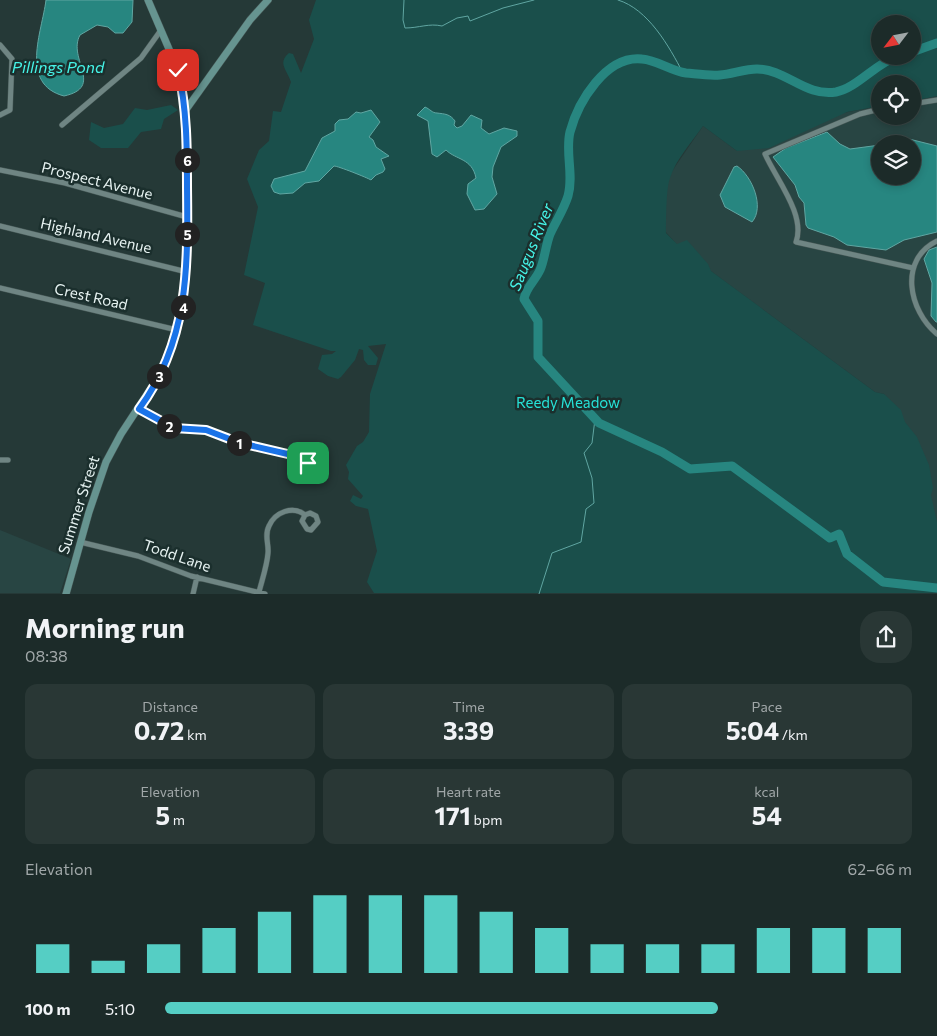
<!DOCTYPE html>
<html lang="en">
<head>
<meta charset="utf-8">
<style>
	:root { --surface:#1c2b29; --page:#293735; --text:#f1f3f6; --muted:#a0a7a8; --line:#3a4746; --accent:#55cec4 }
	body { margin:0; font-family:Commissioner,sans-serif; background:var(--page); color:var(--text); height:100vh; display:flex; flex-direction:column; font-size:19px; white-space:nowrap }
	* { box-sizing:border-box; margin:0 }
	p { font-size:16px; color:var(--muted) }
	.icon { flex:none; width:28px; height:28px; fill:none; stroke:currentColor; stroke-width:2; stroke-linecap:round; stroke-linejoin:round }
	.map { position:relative; height:594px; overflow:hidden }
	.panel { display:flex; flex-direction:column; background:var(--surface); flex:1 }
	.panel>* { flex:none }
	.needle { width:32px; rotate:238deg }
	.fabs { position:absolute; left:871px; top:15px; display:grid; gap:10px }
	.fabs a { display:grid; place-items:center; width:50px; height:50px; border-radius:50%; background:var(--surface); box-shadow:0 2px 8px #0003,0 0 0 1px var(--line); font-size:25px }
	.pin { position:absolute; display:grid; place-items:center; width:42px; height:42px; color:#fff; margin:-21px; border-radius:10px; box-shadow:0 2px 8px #0006 }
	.km { position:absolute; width:25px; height:25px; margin:-12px; border-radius:50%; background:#222; color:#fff; font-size:14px; line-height:25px; text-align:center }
	.round { display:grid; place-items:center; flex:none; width:52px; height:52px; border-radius:20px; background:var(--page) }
	.headline { display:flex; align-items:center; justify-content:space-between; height:85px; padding:0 25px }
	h1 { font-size:28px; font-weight:700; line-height:38px }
	.stats { display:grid; grid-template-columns:repeat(3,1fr); gap:8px; height:85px; padding:5px 25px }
	.stats div { display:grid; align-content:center; border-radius:12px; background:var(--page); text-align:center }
	.stats b { font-size:25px; font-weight:700 }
	.stats small { font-size:14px; font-weight:400 }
	.stats p { font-size:14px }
	.chart { height:140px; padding:10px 25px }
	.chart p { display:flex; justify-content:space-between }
	.chart svg { width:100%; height:90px; margin-top:5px; stroke:var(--accent); stroke-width:6 }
	ul { padding:0 25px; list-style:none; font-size:16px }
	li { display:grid; grid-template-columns:80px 60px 1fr; align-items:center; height:38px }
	li i { height:12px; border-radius:6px; background:var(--accent) }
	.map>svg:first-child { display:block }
	.built { fill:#284543; fill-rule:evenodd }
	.green { fill:#1a4f4b; fill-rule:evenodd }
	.water { fill:#278680; stroke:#60a6a2 }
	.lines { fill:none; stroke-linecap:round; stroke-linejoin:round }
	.stream { stroke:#60a6a2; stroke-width:1 }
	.river { stroke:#278680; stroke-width:9 }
	.street-casing { stroke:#455755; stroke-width:6 }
	.secondary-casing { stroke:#455755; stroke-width:8 }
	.street { stroke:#6f8583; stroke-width:5 }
	.secondary { stroke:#669490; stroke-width:7 }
	.route-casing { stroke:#fff; stroke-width:10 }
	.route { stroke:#1a73e8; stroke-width:6 }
	.labels { text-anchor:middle; stroke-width:5; stroke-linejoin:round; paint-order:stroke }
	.street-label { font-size:15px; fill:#e6f2f1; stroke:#1b2f2d }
	.park-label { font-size:15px; fill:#26e2d7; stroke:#1b2f2d }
	.water-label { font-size:16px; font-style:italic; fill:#46f4e8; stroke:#1b2f2d }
</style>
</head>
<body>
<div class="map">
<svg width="937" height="594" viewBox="0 0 937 594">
	<rect width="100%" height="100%" fill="#253937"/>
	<!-- built -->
	<path class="built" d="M 937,96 L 937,524 L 884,394 L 875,392 L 681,249 L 665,231 L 666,180 L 703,126 L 737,151 L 827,116 L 880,106 L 880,116 L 912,116 L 913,101 ZM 880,144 L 912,144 L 912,176 L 880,176 Z
		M 0,530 L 71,559 L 60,593 L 0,593 Z"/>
	<!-- green -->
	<path class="green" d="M 316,0 L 937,0 L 937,96 L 913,101 L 912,84 L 880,84 L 880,106 L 847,112 L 769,148 L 737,151 L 703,126 C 692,142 676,159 670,178 C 666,188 666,221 666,233 L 677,244 L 687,240 L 708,264 L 711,271 L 875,392 L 884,394 L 901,410 L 905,422 L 917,437 L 929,465 L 933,488 L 931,495 L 937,522 L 937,593 L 374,593 L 367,582 L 377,551 L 368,509 L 356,506 L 350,501 L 353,495 L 361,499 L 363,496 L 348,479 L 349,472 L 346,465 L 357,446 L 363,442 L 369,432 L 370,394 L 386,344 L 368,346 L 378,358 L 376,365 L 368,365 L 364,360 L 363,350 L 359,349 L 355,360 L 341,377 L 338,379 L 328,376 L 318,369 L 322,355 L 332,354 L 336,351 L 331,351 L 253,325 L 265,283 L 244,275 L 258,207 L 247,179 L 259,150 L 269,141 L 273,111 L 281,112 L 291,82 C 287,70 277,63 289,53 L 293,54 L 301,73 L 314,39 L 309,20 ZM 880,24 L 912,24 L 912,56 L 880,56 Z
		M 171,105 L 178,110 L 164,119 L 161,129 L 141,132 L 128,148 L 101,148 L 89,140 L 91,122 L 104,128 L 123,124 L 135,108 L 147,110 Z"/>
	<!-- water -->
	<path class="water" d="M 46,0 L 133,0 L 132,22 L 123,33 L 115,33 L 108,27 L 97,25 L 80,35 C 67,59 105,87 64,96 C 19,84 42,32 46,0 Z
		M 425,107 C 430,109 432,113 437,113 C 445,114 450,114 455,121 L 454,125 L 457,128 L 462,126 L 471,115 L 482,120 L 481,128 L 489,134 L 504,128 L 517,131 L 517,136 L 501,147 L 493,167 L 492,177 L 497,194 L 484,209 L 475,210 L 467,194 L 468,184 L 476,178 C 472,158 456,160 446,150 L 437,157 L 432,154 L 428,121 L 417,115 Z
		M 371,110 L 380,122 L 369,137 L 373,140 L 376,147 L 389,156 L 381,159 L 385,169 L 383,172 L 376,175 L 371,180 C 368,178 338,166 334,166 L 319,181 L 305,183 L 293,193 L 280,194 L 274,192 L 271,186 L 274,179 L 305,171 L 322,138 L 335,131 L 335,124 L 339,120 L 348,119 L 356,112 L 361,113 Z
		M 827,132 L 840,144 L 850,149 L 880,145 L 880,176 L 912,176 L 912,144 L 885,144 L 909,139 L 937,146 L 937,232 L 904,240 L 886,250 L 847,245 L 834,237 L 808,228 L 806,225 L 804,203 L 799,197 L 795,185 L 773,157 L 786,148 Z
		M 737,166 C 752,176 765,207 752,222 L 725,207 L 720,195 L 734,167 Z
		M 937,247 L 937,322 L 936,322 L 931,316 L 932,283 L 924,259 L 929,250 Z"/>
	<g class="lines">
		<!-- stream -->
		<path class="stream" d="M 404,0 L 403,20 L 405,28 C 419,28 429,23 442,26 L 457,18 L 468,16 L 470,21 L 503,8 L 534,0
			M 618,0 C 648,9 669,46 683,73
			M 539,594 L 552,553 L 581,542 L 586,509 L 594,503 L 592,478 L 584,453 L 592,443 L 595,419"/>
		<!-- river -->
		<path class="river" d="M 912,52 L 937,43
			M 898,56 C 876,63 857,88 836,92 C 805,97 786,69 757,69 C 745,69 732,74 720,75 C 709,76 697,74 686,73 C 671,71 657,60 642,59 C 606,55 578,102 570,132 C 565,152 574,175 568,196 C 564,209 556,221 550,234 C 546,244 544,262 540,270 C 535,281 526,287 524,299 L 538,321 L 538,357 L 599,423 L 662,452 L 690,469 L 732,466 L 830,538 L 839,534 L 847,554 L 883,582 L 937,588"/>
		<defs>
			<path id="street" d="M 0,45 L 12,59 L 10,110 L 0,115
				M 912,104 L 937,100
				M 880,109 L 860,114 L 765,154 C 776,179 806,215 796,242 L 913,268
				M 62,125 L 141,58 L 161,30
				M 0,170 L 65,183 L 187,217
				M 0,226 L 187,272
				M 937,241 C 898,260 909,311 937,334
				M 0,288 L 177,330
				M 139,409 L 174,428 L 206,430 L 240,443 L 292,455 L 300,449 L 309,448 L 314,458 L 308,463 L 301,462 L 292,455
				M 0,460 L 8,460
				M 80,542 L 138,556 L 191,576 L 265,594
				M 259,592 C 262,580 267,566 268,553 C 269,544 264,535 269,526 C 275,512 293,505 305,515 L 302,521 L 307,529 L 311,530 L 318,522 L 316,516 L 310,513 L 305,515
				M 193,594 L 197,577"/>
			<path id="secondary" d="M 185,111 L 250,20 L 268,0
				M 66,594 L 89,512 L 106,462 L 121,434 L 161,373 L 177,330 L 184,296 L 187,266 L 185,111 L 178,70 L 148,0"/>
		</defs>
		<!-- street casing -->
		<use href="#street" class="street-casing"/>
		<!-- secondary casing -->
		<use href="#secondary" class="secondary-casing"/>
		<!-- street -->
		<use href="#street" class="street"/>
		<!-- secondary -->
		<use href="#secondary" class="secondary"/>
	</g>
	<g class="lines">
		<defs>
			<path id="route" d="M 178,70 C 187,109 187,148 187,187 C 188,267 189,341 139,409 L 174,428 L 206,430 L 240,443 L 292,455 L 300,462 L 308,463"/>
		</defs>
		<!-- route casing -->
		<use href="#route" class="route-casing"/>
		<!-- route -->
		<use href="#route" class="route"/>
	</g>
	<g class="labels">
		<!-- street labels -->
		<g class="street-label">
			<text transform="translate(97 181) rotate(14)" y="5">Prospect Avenue</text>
			<text transform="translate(96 236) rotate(13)" y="5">Highland Avenue</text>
			<text transform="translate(91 297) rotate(13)" y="5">Crest Road</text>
			<text transform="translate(79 505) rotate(-72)" y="5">Summer Street</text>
			<text transform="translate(177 556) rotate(19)" y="5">Todd Lane</text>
		</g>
		<!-- park labels -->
		<g class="park-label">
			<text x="568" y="408">Reedy Meadow</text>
		</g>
		<!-- water labels -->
		<g class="water-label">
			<text x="58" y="73">Pillings Pond</text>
			<text transform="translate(531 247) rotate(-68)" y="6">Saugus River</text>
		</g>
	</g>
</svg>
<div class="fabs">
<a><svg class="needle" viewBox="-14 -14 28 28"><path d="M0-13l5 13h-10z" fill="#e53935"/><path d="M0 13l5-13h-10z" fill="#a0a7a8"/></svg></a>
<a><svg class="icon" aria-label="locate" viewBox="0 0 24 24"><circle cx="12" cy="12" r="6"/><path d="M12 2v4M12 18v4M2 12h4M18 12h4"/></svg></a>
<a><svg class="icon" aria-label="layers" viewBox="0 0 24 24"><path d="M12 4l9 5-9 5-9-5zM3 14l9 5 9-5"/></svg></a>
</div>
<div class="pin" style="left:308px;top:463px;background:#1e9e55"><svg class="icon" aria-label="arrive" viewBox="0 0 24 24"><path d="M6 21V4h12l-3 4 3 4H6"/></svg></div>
<div class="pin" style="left:178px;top:70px;background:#d93025"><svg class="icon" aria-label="check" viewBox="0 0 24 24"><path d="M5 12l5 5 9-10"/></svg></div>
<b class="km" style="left:239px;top:443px">1</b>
<b class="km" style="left:169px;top:426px">2</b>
<b class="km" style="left:159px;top:376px">3</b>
<b class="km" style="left:183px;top:307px">4</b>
<b class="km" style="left:187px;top:234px">5</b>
<b class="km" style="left:187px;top:160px">6</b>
</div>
<section class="panel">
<div class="headline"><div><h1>Morning run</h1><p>08:38</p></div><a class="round"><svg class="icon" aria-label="share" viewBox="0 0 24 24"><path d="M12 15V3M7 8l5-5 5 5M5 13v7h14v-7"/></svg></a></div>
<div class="stats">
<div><p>Distance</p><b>0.72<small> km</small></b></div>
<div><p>Time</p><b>3:39</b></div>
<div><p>Pace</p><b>5:04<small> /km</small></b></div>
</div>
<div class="stats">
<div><p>Elevation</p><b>5<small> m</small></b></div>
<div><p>Heart rate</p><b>171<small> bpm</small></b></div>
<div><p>kcal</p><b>54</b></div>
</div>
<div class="chart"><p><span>Elevation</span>62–66 m</p>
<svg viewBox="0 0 160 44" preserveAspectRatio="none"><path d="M5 44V30M15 44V38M25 44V30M35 44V22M45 44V14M55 44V6M65 44V6M75 44V6M85 44V14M95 44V22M105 44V30M115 44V30M125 44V30M135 44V22M145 44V22M155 44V22"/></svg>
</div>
<ul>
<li><b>100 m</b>5:10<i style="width:74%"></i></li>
</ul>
</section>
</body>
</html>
